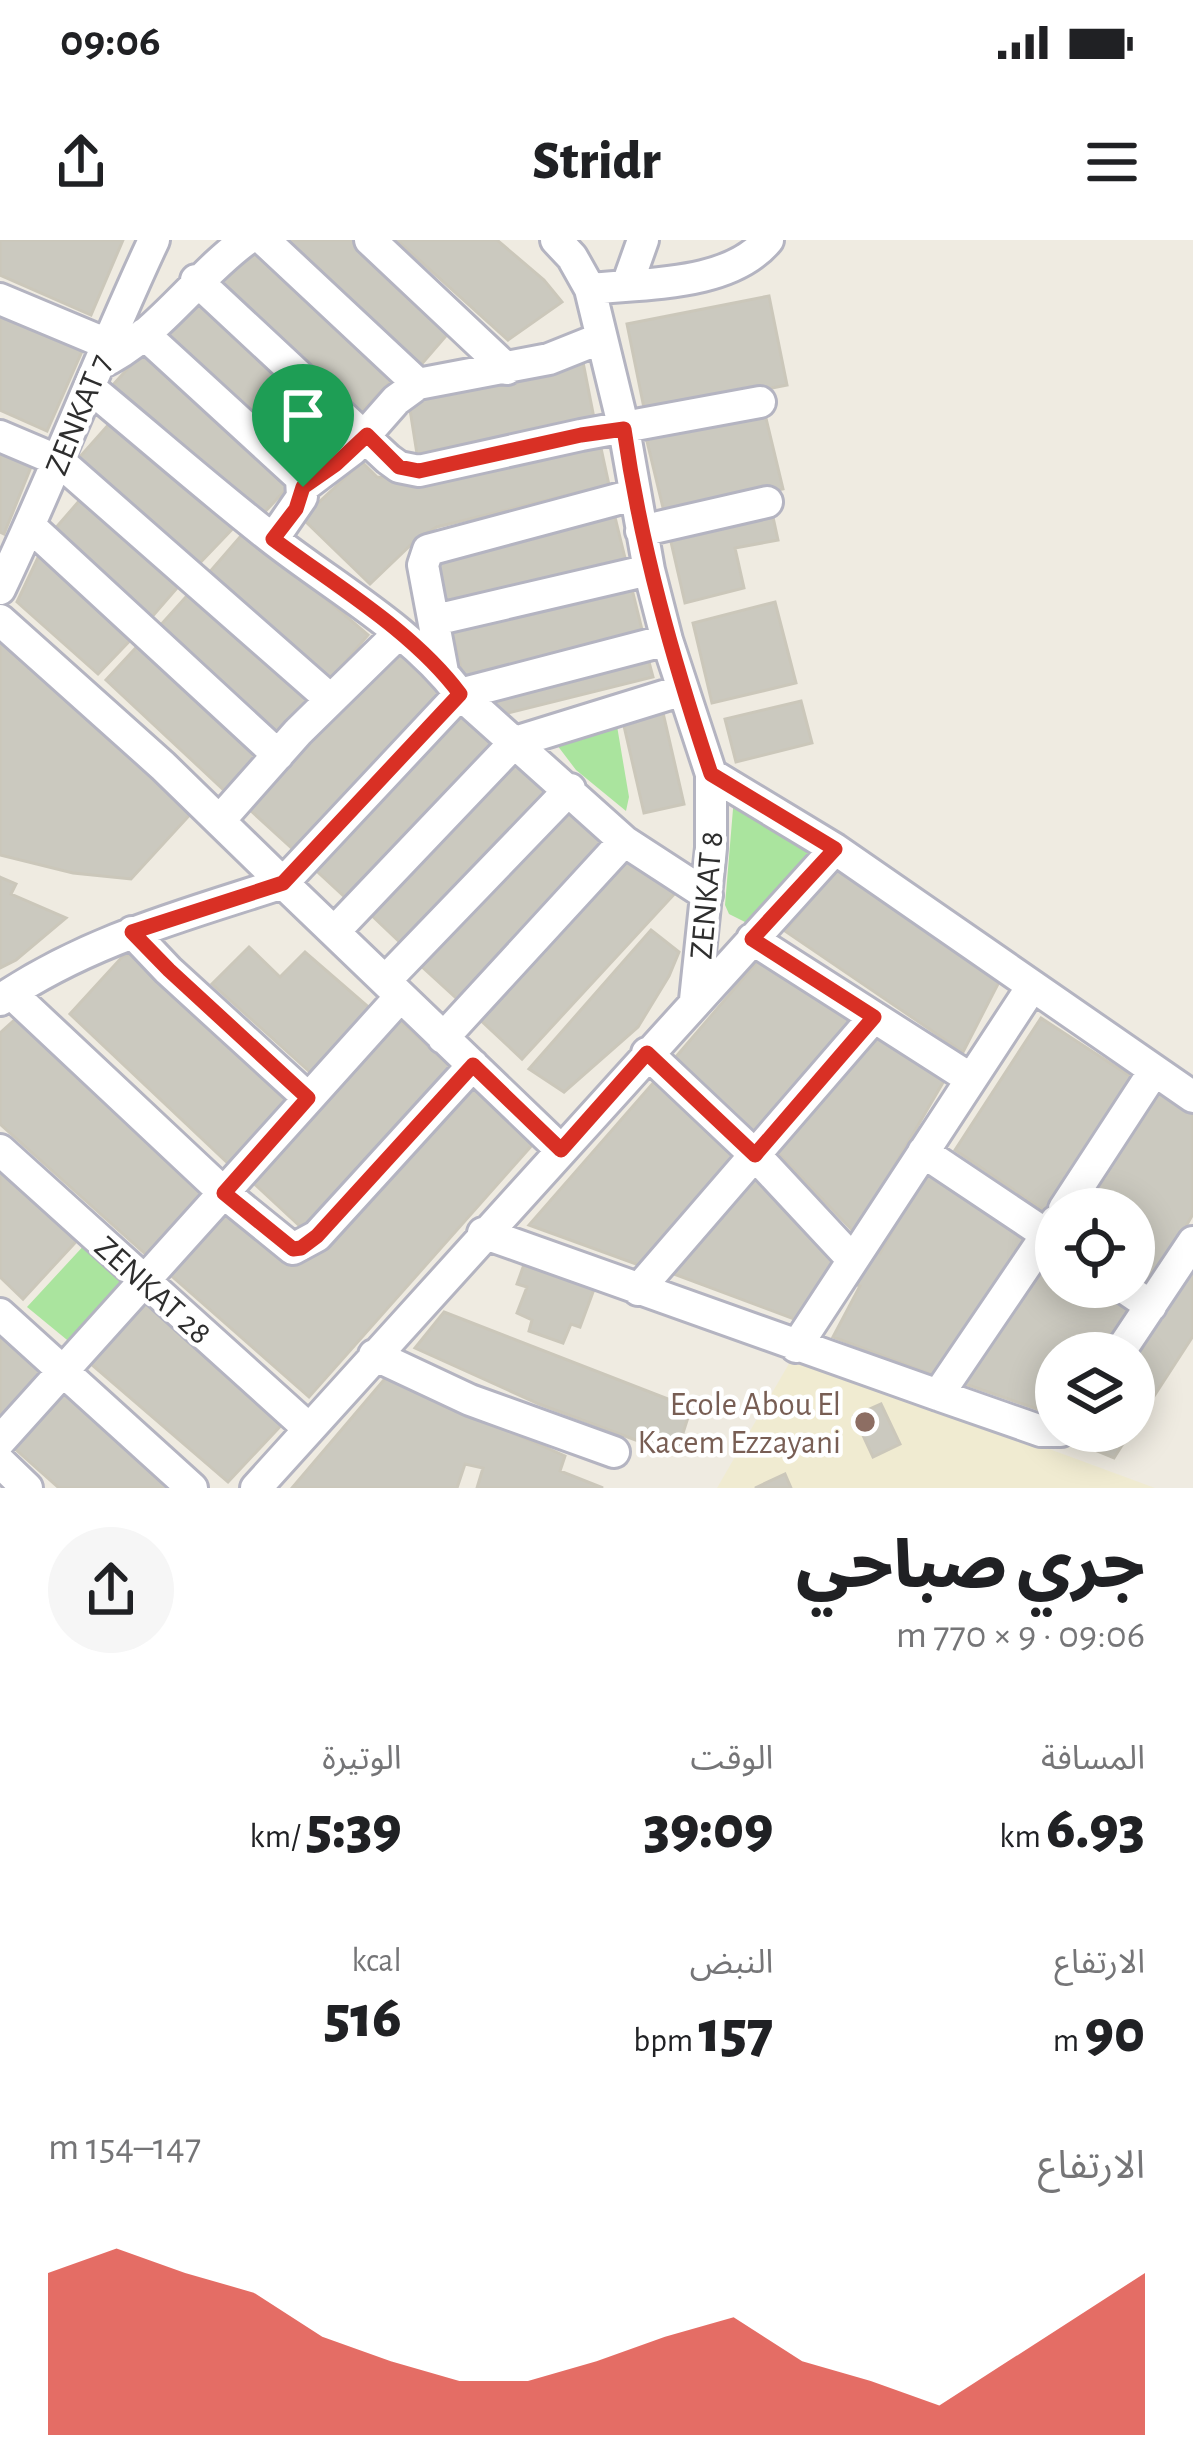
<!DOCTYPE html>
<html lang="ar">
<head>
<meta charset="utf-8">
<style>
	:root { --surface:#fff; --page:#f6f6f6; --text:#202124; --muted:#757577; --accent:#d93025 }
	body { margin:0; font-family:"Alegreya Sans","Noto Sans Arabic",sans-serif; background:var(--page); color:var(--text); direction:rtl; height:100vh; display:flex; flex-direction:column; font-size:45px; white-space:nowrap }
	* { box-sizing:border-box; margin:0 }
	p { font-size:39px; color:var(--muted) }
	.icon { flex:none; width:66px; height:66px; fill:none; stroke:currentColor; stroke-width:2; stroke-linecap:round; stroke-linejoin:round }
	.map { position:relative; height:1248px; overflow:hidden; direction:ltr }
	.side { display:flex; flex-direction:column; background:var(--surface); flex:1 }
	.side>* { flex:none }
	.tools { position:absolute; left:1035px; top:948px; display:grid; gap:24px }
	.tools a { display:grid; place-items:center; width:120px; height:120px; border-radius:50%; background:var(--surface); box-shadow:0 6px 30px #0003; font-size:60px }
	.pin { position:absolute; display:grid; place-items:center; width:102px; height:102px; color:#fff; margin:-123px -51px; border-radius:50% 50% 50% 0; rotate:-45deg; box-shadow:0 0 12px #0007 }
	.pin .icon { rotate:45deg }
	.round { display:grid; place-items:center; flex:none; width:126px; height:126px; border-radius:63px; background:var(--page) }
	.overview { display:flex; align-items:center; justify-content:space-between; height:204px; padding:0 48px }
	h1 { font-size:66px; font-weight:800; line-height:90px }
	.stats { display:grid; grid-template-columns:repeat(3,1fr); gap:18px; height:204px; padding:12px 48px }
	.stats div { display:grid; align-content:center }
	.stats b { font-size:60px; font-weight:800 }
	.stats small { font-size:33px; font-weight:400 }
	.stats p { font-size:33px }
	.chart { height:336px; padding:24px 48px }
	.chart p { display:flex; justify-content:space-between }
	.chart svg { width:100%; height:216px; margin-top:12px; fill:var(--accent); opacity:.7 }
	.status { display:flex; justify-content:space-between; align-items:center; height:84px; padding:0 60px; background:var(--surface); direction:ltr }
	.status svg { height:33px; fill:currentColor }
	header { display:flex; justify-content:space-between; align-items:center; height:156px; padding:0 48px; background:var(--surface); font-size:54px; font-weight:800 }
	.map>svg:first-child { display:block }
	.education { fill:#f0ebd1 }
	.green { fill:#aae49e }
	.building { fill:#cbc9bf; stroke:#cbc7ba; stroke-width:3 }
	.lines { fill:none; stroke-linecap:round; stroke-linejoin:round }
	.minor-casing { stroke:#b4b4c1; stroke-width:36 }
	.minor { stroke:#fff; stroke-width:30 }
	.route-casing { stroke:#fff; stroke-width:24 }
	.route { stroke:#d93025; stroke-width:15 }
	.education-dot { fill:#8d6e63; stroke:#fff; stroke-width:4.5 }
	.labels { text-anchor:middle; stroke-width:9; stroke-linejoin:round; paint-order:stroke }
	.street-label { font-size:33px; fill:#2e2e2e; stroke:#fff }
	.education-label { font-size:33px; fill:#785e54; stroke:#fff; text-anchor:end }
</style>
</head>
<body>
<div class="status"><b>09:06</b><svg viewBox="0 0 49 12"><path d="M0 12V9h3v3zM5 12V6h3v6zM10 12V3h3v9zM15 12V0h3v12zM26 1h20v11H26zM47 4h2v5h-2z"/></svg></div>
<header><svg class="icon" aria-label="menu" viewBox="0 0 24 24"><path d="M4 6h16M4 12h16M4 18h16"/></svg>Stridr<svg class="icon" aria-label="share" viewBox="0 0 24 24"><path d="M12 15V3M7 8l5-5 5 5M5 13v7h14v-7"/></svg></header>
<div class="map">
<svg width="1193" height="1248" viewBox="0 0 1193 1248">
	<rect width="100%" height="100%" fill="#efebe1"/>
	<!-- education -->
	<path class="education" d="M 794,1115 L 1155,1248 L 717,1248 Z"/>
	<!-- green -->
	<path class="green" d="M 616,480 L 629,557 L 626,571 L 576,530 L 554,501 Z
		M 734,557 L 813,607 L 811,617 L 749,684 L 729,674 L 725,665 Z
		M 88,1001 L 130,1037 L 72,1104 L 27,1067 Z"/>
	<!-- building -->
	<path class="building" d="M 0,0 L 123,0 L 91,75 L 0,35 Z
		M 281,0 L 353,0 L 452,89 L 419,127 Z
		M 397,0 L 497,0 L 544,40 L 562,62 L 508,100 Z
		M 255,1 L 395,137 L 361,172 L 215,38 Z
		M 201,52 L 350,188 L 311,229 L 163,92 Z
		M 769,56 L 787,145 L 645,173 L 627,84 Z
		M 0,73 L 83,109 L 47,191 L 0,170 Z
		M 149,105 L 293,242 L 260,277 L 113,145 Z
		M 583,122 L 594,178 L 417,214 L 408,157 Z
		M 764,170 L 783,249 L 665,276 L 646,197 Z
		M 117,175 L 238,283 L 198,325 L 79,218 Z
		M 599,199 L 609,245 L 437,287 L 418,298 L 370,344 L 302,278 L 362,222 L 377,237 L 416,238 Z
		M 0,209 L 33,222 L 4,294 L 0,292 Z
		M 86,253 L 184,340 L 150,379 L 54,290 Z
		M 771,268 L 778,300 L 735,308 L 744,348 L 685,363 L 668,289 Z
		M 614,273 L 626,322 L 444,363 L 435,315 Z
		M 246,290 L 368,395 L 329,441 L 207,335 Z
		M 43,307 L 139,391 L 98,434 L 17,362 Z
		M 630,341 L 644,398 L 464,440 L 450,383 Z
		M 193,349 L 313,456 L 276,495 L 159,387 Z
		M 775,362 L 796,443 L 712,463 L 693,383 Z
		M 0,397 L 197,567 L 131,639 L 73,633 L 0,615 Z
		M 146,397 L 265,510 L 227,553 L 106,440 Z
		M 402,402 L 451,446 L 298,614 L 249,569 Z
		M 646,411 L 653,437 L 500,475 L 493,450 Z
		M 465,460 L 506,499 L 349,661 L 308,623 Z
		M 801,461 L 812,503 L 736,522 L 725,479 Z
		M 661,464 L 684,564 L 644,573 L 621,473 Z
		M 520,508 L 563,549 L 409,711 L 366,670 Z
		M 570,559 L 615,599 L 465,766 L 420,725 Z
		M 630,608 L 677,651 L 522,819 L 475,775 Z
		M 840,625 L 999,742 L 963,812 L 785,691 Z
		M 0,637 L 16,644 L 11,654 L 66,678 L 16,720 L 0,728 Z
		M 651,690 L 679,712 L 669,736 L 638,787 L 564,852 L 529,829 Z
		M 249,707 L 280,737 L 305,712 L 372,770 L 311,833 L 212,744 Z
		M 137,713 L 295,856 L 232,927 L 70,774 L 123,716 Z
		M 764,714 L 861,776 L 759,896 L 675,818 Z
		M 20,775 L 210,949 L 150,1018 L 0,884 L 0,793 Z
		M 395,776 L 455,831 L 305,991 L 247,937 Z
		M 1041,778 L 1136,840 L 1052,976 L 955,910 Z
		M 876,786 L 948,834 L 855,993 L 774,909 Z
		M 662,833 L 742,913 L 647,1028 L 529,985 Z
		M 468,842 L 533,904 L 309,1157 L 165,1030 L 225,961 L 296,1023 Z
		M 1153,843 L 1193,867 L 1193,974 L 1151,1047 L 1134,1035 L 1134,969 L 1077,969 Z
		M 0,919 L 83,994 L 23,1059 L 0,1037 Z
		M 756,923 L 842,1019 L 802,1082 L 666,1031 Z
		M 923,925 L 1037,1000 L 941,1138 L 833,1097 L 860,1046 L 852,1043 L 871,1006 L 880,1013 L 912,956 Z
		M 1052,1013 L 1056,1016 L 1056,1047 L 1106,1047 L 1139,1068 L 1110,1113 L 1056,1113 L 1056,1170 L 1040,1170 L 965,1144 Z
		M 1193,1017 L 1193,1096 L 1134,1187 L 1134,1113 Z
		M 526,1019 L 596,1044 L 580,1087 L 571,1084 L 563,1103 L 529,1091 L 532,1080 L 517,1073 L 527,1047 L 517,1044 Z
		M 145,1049 L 287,1179 L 228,1242 L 83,1117 Z
		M 444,1072 L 691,1168 L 676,1215 L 539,1164 L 415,1108 Z
		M 0,1087 L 50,1131 L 0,1188 Z
		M 389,1134 L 415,1150 L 565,1216 L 560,1231 L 603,1248 L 477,1248 L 483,1228 L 465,1224 L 457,1248 L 292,1248 Z
		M 66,1143 L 181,1248 L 59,1248 L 12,1206 Z
		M 881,1164 L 900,1204 L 873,1217 L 854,1176 Z
		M 1085,1191 L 1131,1191 L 1114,1218 L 1078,1203 Z
		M 785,1234 L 791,1248 L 755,1248 Z"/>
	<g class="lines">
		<defs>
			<path id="minor" d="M 264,0 L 418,144
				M 370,0 L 507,129
				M 556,0 L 572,17 L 590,49 L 624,189 L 649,330 L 667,400 L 711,534 L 711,608 L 695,760
				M 196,40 L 388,219 L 399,227 L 419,231 L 581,195 L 760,162
				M 627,45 L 643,0
				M 590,49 C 647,43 730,46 768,0
				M 0,59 L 105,103
				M 144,94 L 301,238 L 302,257 L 273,299
				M 99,124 C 155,99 195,37 246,0
				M 89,147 C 151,198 212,252 275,301 C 337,349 412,391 460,454 L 624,601 L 707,655
				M 0,196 L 59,221 L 330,459
				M 303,247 L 352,210 L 396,160 L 418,144 L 549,119 L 599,99
				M 31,287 L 278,515
				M 641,291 L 767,262
				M 0,349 C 55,234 100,115 154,0
				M 0,380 L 163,526 L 283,643 L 460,454 L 667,400
				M 435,380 L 649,330
				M 443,432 L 423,325 L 428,310 L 633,255
				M 711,534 L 835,609 L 1193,857
				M 220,580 L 298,492 L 399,393
				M 132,692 L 168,730 L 308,858
				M 334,692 L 515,502 L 683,450
				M 752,699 L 971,839
				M 385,741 L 570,549
				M 11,753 L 224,953 L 293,1009 L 317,996 L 473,825
				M 0,760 C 89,700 182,676 283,643 L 561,910
				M 443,798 L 624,601
				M 647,813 L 755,915 L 851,1018
				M 0,910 L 308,1188
				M 923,912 L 1056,1001
				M 1064,969 L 1154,831
				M 483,993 L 938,1155 L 1041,1191 L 1061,1191
				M 1123,1047 L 1151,1066
				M 638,1050 L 874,777
				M 0,1074 L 192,1248
				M 796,1107 L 1031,748
				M 1119,1113 L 1193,1002
				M 374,1115 L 470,1160 L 614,1212
				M 938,1155 L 1056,981
				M 0,1201 L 399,758
				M 0,1222 L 27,1248
				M 256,1248 L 835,609"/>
		</defs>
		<!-- minor casing -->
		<use href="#minor" class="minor-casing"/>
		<!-- minor -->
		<use href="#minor" class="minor"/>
	</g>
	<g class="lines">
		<defs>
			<path id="route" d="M 624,189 C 641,308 673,420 711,534 L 835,609 L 752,699 L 874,777 L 755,915 L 647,813 L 561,910 L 473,825 L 317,996 L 301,1008 L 293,1009 L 224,953 L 308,858 L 169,730 L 132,692 L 283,643 L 460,454 C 413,391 336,346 273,299 L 296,269 L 303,247 L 336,224 L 367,195 L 399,227 L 419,231 L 581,195 Z"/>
		</defs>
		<!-- route casing -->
		<use href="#route" class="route-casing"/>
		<!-- route -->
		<use href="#route" class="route"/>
	</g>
	<!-- markers -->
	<circle class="education-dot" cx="865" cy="1182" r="12"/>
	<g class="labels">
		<!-- street labels -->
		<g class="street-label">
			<text transform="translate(77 174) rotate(-68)" y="12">ZENKAT 7</text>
			<text transform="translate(705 655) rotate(-85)" y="12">ZENKAT 8</text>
			<text transform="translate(154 1049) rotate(42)" y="12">ZENKAT 28</text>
		</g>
		<!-- education labels -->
		<g class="education-label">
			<text x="841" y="1175">Ecole Abou El<tspan x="841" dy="38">Kacem Ezzayani</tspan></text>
		</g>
	</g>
</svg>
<div class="tools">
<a><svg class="icon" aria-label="locate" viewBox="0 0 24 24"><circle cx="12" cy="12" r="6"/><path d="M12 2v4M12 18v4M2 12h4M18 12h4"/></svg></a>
<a><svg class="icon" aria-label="layers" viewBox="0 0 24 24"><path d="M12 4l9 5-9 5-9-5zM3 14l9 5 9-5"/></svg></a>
</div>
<div class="pin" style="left:303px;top:247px;background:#1e9e55"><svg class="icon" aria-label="arrive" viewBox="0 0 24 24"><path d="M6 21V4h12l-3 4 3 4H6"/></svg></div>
</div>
<section class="side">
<div class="overview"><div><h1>جري صباحي</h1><p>09:06 · 9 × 770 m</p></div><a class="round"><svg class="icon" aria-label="share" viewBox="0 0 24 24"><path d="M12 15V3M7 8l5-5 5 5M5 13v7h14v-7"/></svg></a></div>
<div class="stats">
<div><p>المسافة</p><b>6.93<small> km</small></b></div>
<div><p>الوقت</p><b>39:09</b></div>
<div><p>الوتيرة</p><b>5:39<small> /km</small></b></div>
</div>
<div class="stats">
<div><p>الارتفاع</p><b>90<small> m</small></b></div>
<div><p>النبض</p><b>157<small> bpm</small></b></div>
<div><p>kcal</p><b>516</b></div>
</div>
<div class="chart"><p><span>الارتفاع</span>147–154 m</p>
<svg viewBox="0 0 160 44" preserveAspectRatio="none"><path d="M0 44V11L10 6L20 11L30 15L40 24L50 29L60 33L70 33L80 29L90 24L100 20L110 29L120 33L130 38L140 29L150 20L160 11V44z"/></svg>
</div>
</section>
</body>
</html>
